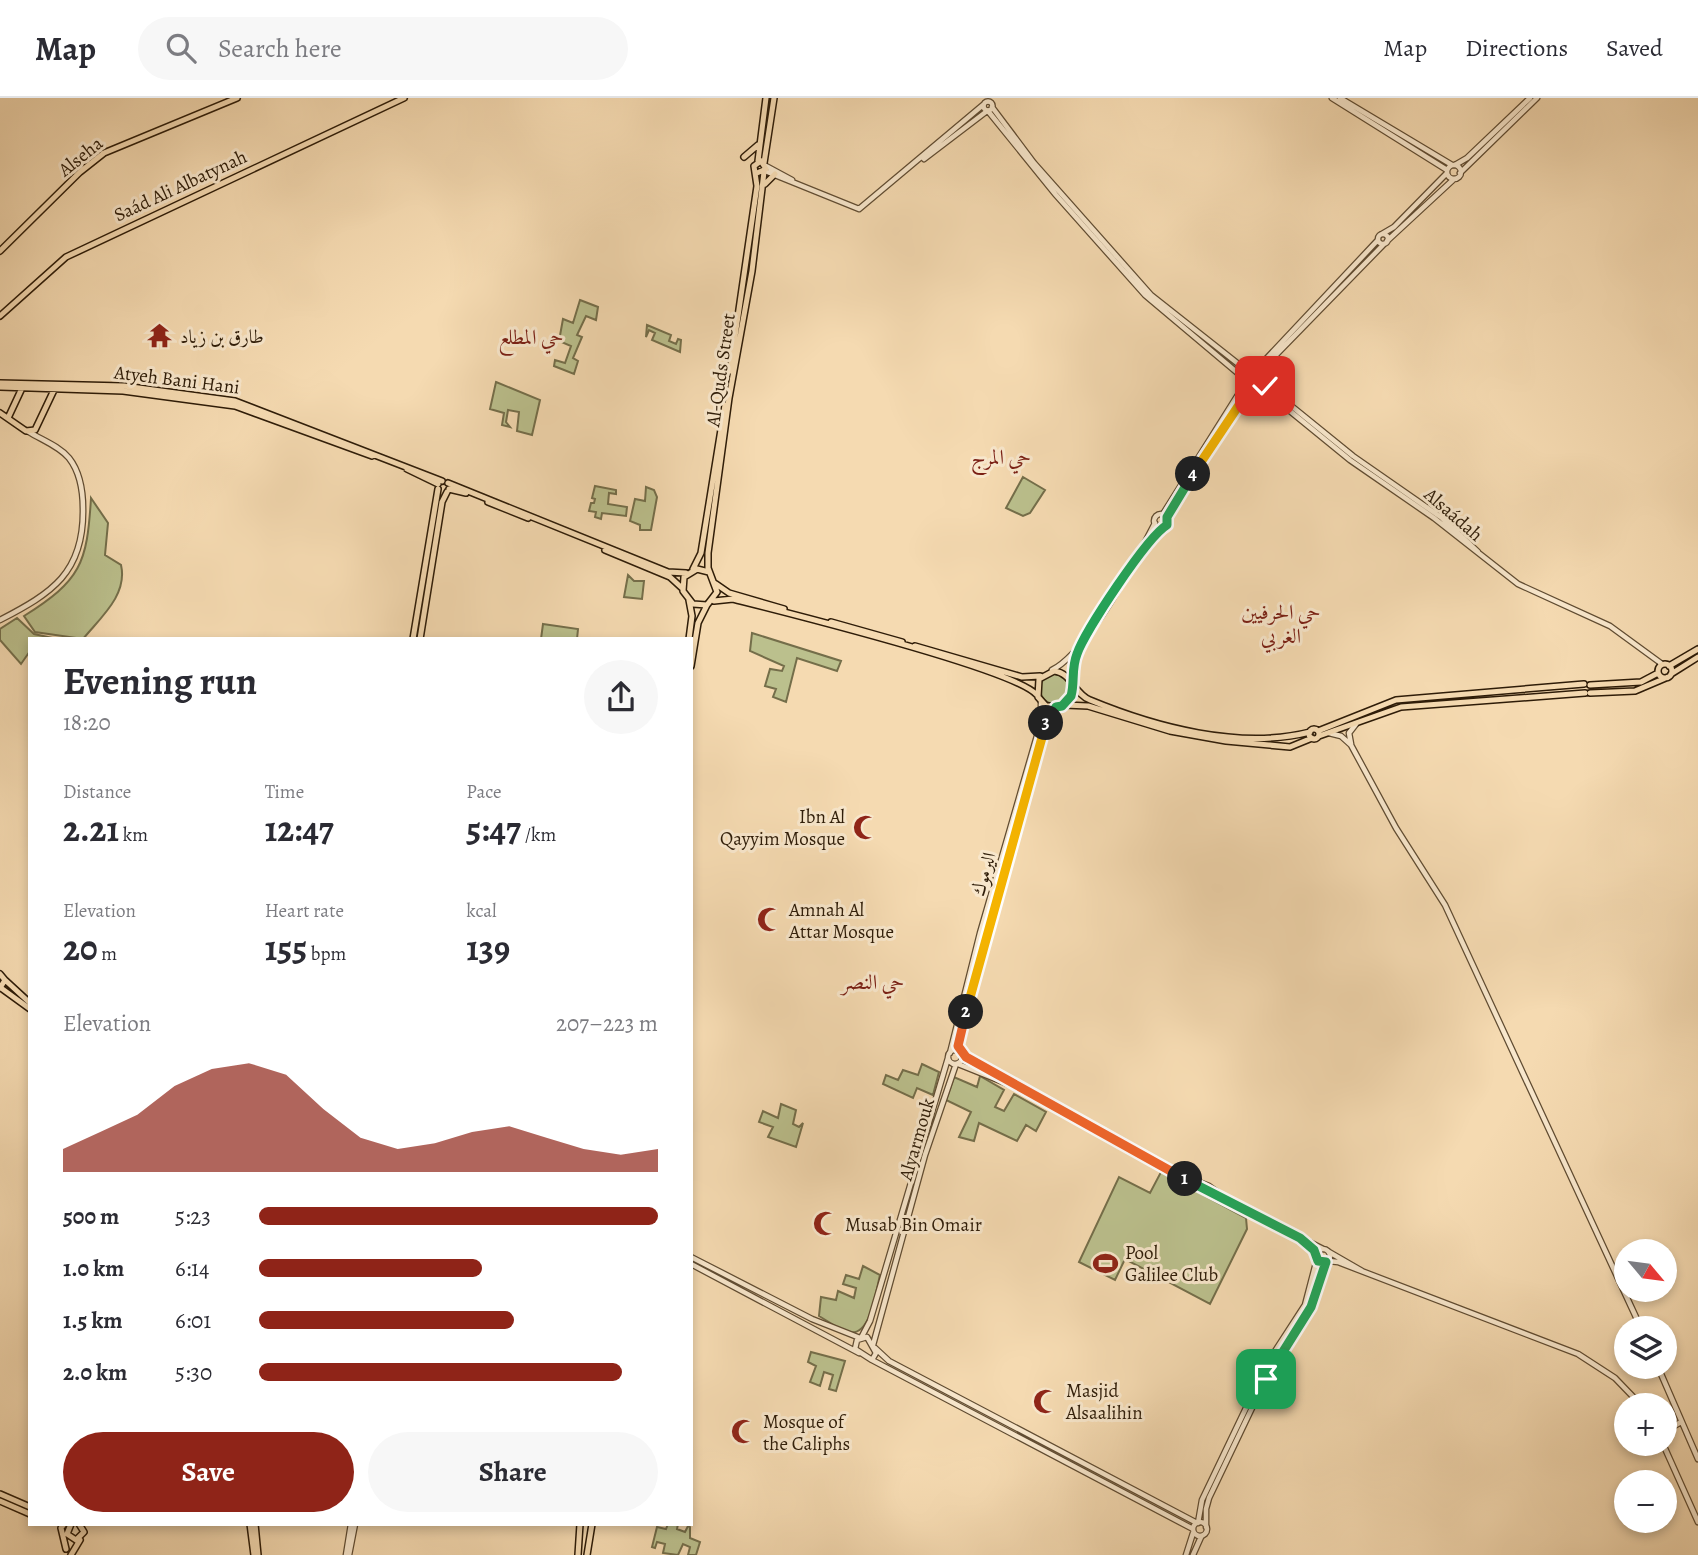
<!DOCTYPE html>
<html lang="en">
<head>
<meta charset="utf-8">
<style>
	:root { --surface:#fff; --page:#f7f7f7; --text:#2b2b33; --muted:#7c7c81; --line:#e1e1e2; --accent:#8f2418 }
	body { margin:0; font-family:Alegreya,Amiri,serif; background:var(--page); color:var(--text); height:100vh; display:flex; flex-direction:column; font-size:26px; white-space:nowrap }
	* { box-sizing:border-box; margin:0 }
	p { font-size:23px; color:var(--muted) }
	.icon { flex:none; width:38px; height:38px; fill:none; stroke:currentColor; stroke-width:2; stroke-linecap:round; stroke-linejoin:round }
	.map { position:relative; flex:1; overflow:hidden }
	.sheet { position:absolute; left:28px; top:539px; width:665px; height:889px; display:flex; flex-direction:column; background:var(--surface); border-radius:0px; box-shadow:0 4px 10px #0003 }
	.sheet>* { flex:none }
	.needle { width:46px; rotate:119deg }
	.buttons { position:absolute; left:1614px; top:1141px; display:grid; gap:14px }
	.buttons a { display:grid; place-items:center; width:63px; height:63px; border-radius:50%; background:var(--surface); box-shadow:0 4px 10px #0003; font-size:35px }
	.pin { position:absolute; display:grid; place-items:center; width:60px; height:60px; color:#fff; margin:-30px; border-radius:14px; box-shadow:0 4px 10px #0006 }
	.km { position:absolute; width:35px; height:35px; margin:-18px; border-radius:50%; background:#222; color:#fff; font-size:19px; line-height:35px; text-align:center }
	.round { display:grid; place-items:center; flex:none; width:74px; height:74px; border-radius:37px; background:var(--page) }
	.headline { display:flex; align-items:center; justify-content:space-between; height:119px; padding:0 35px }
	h1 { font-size:38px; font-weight:700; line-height:52px }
	.stats { display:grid; grid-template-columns:repeat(3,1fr); gap:10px; height:119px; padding:7px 35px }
	.stats div { display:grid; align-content:center }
	.stats b { font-size:35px; font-weight:700 }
	.stats small { font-size:19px; font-weight:400 }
	.stats p { font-size:19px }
	.chart { height:196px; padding:14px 35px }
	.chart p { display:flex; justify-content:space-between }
	.chart svg { width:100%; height:126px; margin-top:7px; fill:var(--accent); opacity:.7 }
	.primary-button { display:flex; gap:14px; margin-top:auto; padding:14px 35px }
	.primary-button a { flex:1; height:80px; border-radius:42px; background:var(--accent); color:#fff; font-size:28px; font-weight:700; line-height:80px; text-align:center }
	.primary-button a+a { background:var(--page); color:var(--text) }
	ul { padding:0 35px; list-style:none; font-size:23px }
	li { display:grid; grid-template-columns:112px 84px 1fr; align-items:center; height:52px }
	li i { height:18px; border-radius:9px; background:var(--accent) }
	header { display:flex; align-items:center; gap:42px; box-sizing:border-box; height:98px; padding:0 35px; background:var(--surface); border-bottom:2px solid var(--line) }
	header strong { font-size:33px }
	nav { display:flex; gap:38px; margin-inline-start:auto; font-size:24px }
	.search { width:490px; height:63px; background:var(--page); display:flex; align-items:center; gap:18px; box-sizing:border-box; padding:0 24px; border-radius:38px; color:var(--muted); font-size:26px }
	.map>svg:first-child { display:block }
	.green { fill:#bbc08d; stroke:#746e4a; stroke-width:2 }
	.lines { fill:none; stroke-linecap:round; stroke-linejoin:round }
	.minor-casing { stroke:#604c32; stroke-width:7 }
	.major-casing { stroke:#2e1c08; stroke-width:8 }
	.minor { stroke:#f8e7cc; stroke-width:4.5 }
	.major { stroke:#f5dab1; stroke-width:5 }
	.split-1-casing { stroke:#fff; stroke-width:14 }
	.split-2-casing { stroke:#fff; stroke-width:14 }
	.split-3-casing { stroke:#fff; stroke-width:14 }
	.split-4-casing { stroke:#fff; stroke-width:14 }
	.split-5-casing { stroke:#fff; stroke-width:14 }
	.split-1 { stroke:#22a559; stroke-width:9 }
	.split-2 { stroke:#f0652b; stroke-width:9 }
	.split-3 { stroke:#f5b400; stroke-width:9 }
	.split-4 { stroke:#22a559; stroke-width:9 }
	.split-5 { stroke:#f5b400; stroke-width:9 }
	.labels { text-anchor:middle; stroke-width:6; stroke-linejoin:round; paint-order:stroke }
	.street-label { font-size:19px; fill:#2e1c08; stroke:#f8e7cc }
	.poi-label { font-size:19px; fill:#2e1c08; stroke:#f8e7cc; text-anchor:start }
	.neighbourhood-label { font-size:21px; fill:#7a1f14; stroke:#f8e7cc }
</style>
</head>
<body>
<header>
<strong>Map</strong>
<div class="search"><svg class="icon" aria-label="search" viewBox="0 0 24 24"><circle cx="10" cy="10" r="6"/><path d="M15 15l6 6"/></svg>Search here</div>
<nav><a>Map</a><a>Directions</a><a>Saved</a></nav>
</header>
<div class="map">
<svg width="1698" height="1457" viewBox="0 0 1698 1457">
	<rect width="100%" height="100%" fill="#f5dab1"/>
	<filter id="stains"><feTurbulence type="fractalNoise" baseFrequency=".00286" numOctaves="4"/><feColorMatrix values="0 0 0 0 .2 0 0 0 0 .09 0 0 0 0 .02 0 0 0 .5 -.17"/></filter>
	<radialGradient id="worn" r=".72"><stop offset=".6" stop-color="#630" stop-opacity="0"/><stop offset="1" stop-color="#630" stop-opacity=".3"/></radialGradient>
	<!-- green -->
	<path class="green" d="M 580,202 L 598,209 L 596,222 L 586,218 L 577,237 L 582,239 L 573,260 L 578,263 L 574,276 L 554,268 L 555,262 L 565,265 L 571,248 L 559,243 L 563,221 L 573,225 Z
		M 647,227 L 671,237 L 669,243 L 676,246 L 678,241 L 681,242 L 680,254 L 652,242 L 655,235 L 649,232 L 646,239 Z
		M 496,284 L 540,302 L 532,337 L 517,333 L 519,314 L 508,312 L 506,324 L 510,329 L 502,327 L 504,315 L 490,311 Z
		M 1023,379 L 1045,392 L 1030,415 L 1023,418 L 1006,410 Z
		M 595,388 L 616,392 L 616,396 L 609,395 L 608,406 L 627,409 L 626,418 L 602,415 L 601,421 L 595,419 L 596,414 L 589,413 L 591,405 L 594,405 L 595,401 L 592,400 Z
		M 646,389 L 654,392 L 657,399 L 651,432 L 640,432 L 640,427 L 630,423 L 635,401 L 645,403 Z
		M 91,400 L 108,425 L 105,457 L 121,467 C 128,497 100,520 83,541 L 35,534 L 24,518 C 81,482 87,466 91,400 Z
		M 628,477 L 634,483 L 644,483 L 642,501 L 624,499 Z
		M 17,520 L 34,536 L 57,541 L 30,541 L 30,553 L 21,566 L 0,542 L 0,531 Z
		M 543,526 L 578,531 L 577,541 L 541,541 Z
		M 752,535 L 841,563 L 837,573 L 797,560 L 786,604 L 773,599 L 776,591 L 765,588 L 770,571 L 782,573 L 784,568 L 750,553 Z
		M1040 591a15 15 0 1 1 30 0a15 15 0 1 1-30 0Z
		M 922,966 L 939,974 L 933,997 L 917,990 L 913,1000 L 883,986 L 886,977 L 898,982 L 903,972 L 918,977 Z
		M 980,978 L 1004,992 L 995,1009 L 1004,1013 L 1014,996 L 1046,1014 L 1036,1033 L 1026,1027 L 1017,1043 L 979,1025 L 974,1043 L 959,1039 L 971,1014 L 946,1002 L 954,979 L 977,989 Z
		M 781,1006 L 796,1012 L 793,1026 L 799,1029 L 803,1025 L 796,1049 L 768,1039 L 773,1029 L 759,1024 L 763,1013 L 778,1020 Z
		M 1161,1074 L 1246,1120 L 1247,1131 L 1210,1206 L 1125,1161 L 1115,1182 L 1079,1164 L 1119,1079 L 1150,1095 Z
		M 863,1168 L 880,1177 C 876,1192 871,1240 848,1234 C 838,1231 828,1223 819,1218 L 821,1199 L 836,1202 L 838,1193 L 854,1200 L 856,1190 L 843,1186 L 846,1177 L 859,1181 Z
		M 811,1254 L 845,1263 L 836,1293 L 829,1291 L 833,1277 L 824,1274 L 820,1288 L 810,1284 L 816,1268 L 808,1264 Z
		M 668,1426 L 678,1426 L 677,1431 L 685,1434 L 688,1428 L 690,1429 L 690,1440 L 700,1444 L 696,1457 L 688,1457 L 690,1449 L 683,1446 L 678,1457 L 663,1455 L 665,1446 L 657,1444 L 655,1450 L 652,1449 L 657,1429 L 666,1431 Z"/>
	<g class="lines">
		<defs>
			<path id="minor" d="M 1332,0 L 1447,72
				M 1340,0 L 1452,67
				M983.5 8a4.5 4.5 0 1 1 9 0a4.5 4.5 0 1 1-9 0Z
				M 992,9 L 1034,65 L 1151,197 L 1251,276
				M 988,13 L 1056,97 L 1145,197 L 1246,282
				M 924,61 L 987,13
				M 1455,67 L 1467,60 L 1530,0
				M1447 74a7 7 0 1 1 14 0a7 7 0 1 1-14 0Z
				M 766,68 L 792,82
				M 765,73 L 859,111 L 983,7
				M 1460,75 L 1537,0
				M 1382,136 L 1394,129 L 1447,75
				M1378 141a5 5 0 1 1 10 0a5 5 0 1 1-10 0Z
				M 1387,143 L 1454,81
				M1246 282a6 6 0 1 1 12 0a6 6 0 1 1-12 0Z
				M 1252,276 L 1378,142
				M 1258,280 L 1268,265 L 1384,146
				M 1258,281 L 1353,358 L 1442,420 L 1478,454
				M 1253,288 L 1274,300 L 1350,362 L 1434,420 L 1518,486 L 1610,528 L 1662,566
				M 1163,416 L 1246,284
				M1154 423a7 7 0 1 1 14 0a7 7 0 1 1-14 0Z
				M 1167,419 L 1251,288
				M 1144,452 L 1162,430
				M 0,522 C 52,495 84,475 83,411 C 83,394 80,374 69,360 C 59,348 42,342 29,334
				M 1052,572 C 1088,554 1136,462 1155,425
				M 1070,582 L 1077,556
				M 1329,635 L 1341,638 L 1351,647 L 1396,730 L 1445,807 L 1641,1230
				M 1351,646 L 1349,635 L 1356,626
				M948 959a7 7 0 1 1 14 0a7 7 0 1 1-14 0Z
				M 960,954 L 958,943 C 978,865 1000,787 1022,710 C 1031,678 1035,634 1056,609
				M 950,955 L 980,835 L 1041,624 L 1041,604
				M 962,956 L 1087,1029 L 1181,1077 L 1209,1088 L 1237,1108 L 1323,1151
				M 958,966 L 1008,986
				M 1182,1079 L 1229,1105
				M 1300,1141 L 1316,1157
				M1316 1158a7 7 0 1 1 14 0a7 7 0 1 1-14 0Z
				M 1329,1154 L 1362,1173
				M 691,1159 L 812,1221 L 860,1240
				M 1328,1163 L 1338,1164 L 1578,1256 L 1615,1280 L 1641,1307
				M 691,1166 L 859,1255
				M 867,1239 L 876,1255 L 872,1262 L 855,1251 L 857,1242 Z
				M 861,1240 L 870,1223 L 948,960
				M 873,1247 L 925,1057 L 956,966
				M 875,1250 L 889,1263 L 1197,1425
				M 872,1262 L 1193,1431
				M 1658,1269 L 1698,1361
				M 1664,1334 L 1681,1324
				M 1663,1346 L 1698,1424
				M1193 1431a7 7 0 1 1 14 0a7 7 0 1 1-14 0Z
				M 1198,1425 L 1202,1402 L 1268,1264 L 1305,1207 L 1317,1161
				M 1206,1429 L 1206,1411 L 1209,1400 L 1273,1266 L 1311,1209 L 1326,1164
				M 346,1457 L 351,1426
				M 349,1457 L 355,1426
				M 1186,1457 L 1193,1435
				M 1193,1457 L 1201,1439"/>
			<path id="major" d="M 744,59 L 758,47
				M 758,63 L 766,0
				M 764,65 L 774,0
				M 765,86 L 775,76
				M 0,153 L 80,74 L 104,55 L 237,0
				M 0,218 L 66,159 L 404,0
				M 730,273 L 757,88 L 754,68 L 761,63 L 766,71 L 757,75
				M 0,285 L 124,288 L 235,303 L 442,383
				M 0,289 L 123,293 L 235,308 L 372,358
				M 0,315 L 26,333 L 35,332 L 54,292
				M 8,320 L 23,288
				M 407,371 L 438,386
				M 448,385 L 668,474 L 686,475
				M 449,391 L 466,395
				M 488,404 L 528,420
				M 605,452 L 670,479 L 682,490
				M 693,471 L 701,455 L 725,307
				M 709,474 L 697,471 L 684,479 L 683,493 L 693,506 L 707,507 L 717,494 L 708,470 L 708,455 L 729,300 L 752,173 L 764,74
				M 716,486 L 729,495 L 784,511
				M 689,502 L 692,518 L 689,541
				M 714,503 L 733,501 C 780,513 1015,571 1037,597
				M 831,524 L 902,544
				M 413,541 L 438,391
				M 420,541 L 442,404 L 447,394
				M 915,548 L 1022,579 L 1040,578
				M1658 573a7 7 0 1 1 14 0a7 7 0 1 1-14 0Z
				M 691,568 L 698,525 L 707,507
				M 1669,568 L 1698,551
				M 1671,576 L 1698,559
				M 1072,585 L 1071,598 L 1062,608 L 1046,608 L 1038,599 L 1039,581 L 1054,573 C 1072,575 1074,596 1090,602 C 1155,629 1240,652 1310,634
				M 1590,587 L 1641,584 L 1658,575
				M 1590,595 L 1635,593 L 1668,579
				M 1065,607 L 1088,608 L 1170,633 L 1226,643 L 1290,649 L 1312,640
				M1309 636a5 5 0 1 1 10 0a5 5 0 1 1-10 0Z
				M 1318,633 L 1396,602 L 1584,586
				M 1319,638 L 1401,609 L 1585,595
				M 0,876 L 5,882 L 0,890
				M 5,882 L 30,905
				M 1,890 L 30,911
				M 0,1396 L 30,1409
				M 0,1403 L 30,1416
				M 64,1426 L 61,1430 L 66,1451
				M 71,1426 L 67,1436 L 76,1442 L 84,1434 L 79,1426
				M 250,1426 L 254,1457
				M 255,1426 L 258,1457
				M 71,1457 L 80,1442
				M 578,1457 L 580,1426
				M 587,1457 L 592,1426"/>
		</defs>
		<!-- minor casing -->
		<use href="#minor" class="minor-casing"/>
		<!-- major casing -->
		<use href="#major" class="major-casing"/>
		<!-- minor -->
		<use href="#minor" class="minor"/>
		<!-- major -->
		<use href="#major" class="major"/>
	</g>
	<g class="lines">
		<defs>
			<path id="split-1" d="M 1185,1081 L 1300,1140 L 1314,1152 L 1318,1163 L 1326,1164 L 1311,1209 L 1266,1281"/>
			<path id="split-2" d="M 966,914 L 958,948 L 966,959 L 1185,1081"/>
			<path id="split-3" d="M 966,914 L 1046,625"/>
			<path id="split-4" d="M 1046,625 L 1056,609 L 1062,608 L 1071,598 C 1075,584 1071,571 1077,556 C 1085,533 1147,439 1167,427 L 1167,419 L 1193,376"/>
			<path id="split-5" d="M 1193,376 L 1251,289 L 1258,281 L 1265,288"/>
		</defs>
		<!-- split-1 casing -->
		<use href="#split-1" class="split-1-casing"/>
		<!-- split-2 casing -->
		<use href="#split-2" class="split-2-casing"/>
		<!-- split-3 casing -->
		<use href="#split-3" class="split-3-casing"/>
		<!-- split-4 casing -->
		<use href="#split-4" class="split-4-casing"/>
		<!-- split-5 casing -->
		<use href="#split-5" class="split-5-casing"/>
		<!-- split-1 -->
		<use href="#split-1" class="split-1"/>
		<!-- split-2 -->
		<use href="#split-2" class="split-2"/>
		<!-- split-3 -->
		<use href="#split-3" class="split-3"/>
		<!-- split-4 -->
		<use href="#split-4" class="split-4"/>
		<!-- split-5 -->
		<use href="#split-5" class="split-5"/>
	</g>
	<!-- icons -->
	<defs>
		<symbol id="temple-bare" viewBox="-9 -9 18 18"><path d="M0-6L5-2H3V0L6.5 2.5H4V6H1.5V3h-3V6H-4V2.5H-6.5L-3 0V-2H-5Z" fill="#8f2418" stroke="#f8e7cc" stroke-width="2.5" paint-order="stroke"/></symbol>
		<symbol id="mosque-bare" viewBox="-9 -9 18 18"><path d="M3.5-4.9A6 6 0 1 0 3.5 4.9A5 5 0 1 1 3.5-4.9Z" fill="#8f2418" stroke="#f8e7cc" stroke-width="2.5" paint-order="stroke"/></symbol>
		<symbol id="stadium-bare" viewBox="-9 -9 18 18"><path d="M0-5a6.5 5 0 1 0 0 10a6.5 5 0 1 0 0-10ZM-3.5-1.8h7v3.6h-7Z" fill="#8f2418" stroke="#f8e7cc" stroke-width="2.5" paint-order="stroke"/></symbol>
	</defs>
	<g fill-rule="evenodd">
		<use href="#temple-bare" x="142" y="220" width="35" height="35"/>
		<use href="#mosque-bare" x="848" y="712" width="35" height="35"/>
		<use href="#mosque-bare" x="752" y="804" width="35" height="35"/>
		<use href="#mosque-bare" x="808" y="1108" width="35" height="35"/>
		<use href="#stadium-bare" x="1088" y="1148" width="35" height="35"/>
		<use href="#mosque-bare" x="1028" y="1286" width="35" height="35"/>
		<use href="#mosque-bare" x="726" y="1316" width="35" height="35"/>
	</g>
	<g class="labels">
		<!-- street labels -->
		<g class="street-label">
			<text transform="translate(80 58) rotate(-39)" y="7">Alseha</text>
			<text transform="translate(180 87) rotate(-25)" y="7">Saád Ali Albatynah</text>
			<text transform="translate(720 272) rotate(-82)" y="7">Al-Quds Street</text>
			<text transform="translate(177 281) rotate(7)" y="7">Atyeh Bani Hani</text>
			<text transform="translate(1454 416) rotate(41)" y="7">Alsaádah</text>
			<text transform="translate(983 776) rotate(-74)" y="7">اليرموك</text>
			<text transform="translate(916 1041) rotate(-74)" y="7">Alyarmouk</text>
		</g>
		<!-- poi labels -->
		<g class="poi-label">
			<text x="180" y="245">طارق بن زياد</text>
			<text x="845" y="725" text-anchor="end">Ibn Al<tspan x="845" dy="22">Qayyim Mosque</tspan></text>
			<text x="789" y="818">Amnah Al<tspan x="789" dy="22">Attar Mosque</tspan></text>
			<text x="845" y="1133">Musab Bin Omair</text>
			<text x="1125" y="1161">Pool<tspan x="1125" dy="22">Galilee Club</tspan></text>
			<text x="1066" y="1299">Masjid<tspan x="1066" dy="22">Alsaalihin</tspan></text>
			<text x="763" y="1330">Mosque of<tspan x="763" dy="22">the Caliphs</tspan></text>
		</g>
		<!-- neighbourhood labels -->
		<g class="neighbourhood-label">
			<text x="531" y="246">حي المطلع</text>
			<text x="1001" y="366">حي المرج</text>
			<text x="1281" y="521">حي الحرفيين<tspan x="1281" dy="24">الغربي</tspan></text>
			<text x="873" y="891">حي النصر</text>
		</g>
	</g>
	<rect width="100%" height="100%" filter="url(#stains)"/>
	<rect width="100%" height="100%" fill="url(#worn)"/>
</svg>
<div class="buttons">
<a><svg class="needle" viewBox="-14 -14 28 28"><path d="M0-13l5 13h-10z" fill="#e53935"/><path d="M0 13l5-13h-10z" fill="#7c7c81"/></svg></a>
<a><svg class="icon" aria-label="layers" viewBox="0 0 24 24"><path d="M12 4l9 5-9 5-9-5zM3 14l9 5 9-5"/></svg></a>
<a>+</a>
<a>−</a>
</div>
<div class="pin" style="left:1266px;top:1281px;background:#1e9e55"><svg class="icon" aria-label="arrive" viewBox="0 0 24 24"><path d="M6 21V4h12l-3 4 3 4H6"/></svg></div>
<div class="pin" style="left:1265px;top:288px;background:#d93025"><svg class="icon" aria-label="check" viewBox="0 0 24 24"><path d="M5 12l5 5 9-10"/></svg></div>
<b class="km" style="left:1185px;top:1081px">1</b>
<b class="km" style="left:966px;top:914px">2</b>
<b class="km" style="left:1046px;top:625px">3</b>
<b class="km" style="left:1193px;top:376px">4</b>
<section class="sheet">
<div class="headline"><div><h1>Evening run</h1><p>18:20</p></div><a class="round"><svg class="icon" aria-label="share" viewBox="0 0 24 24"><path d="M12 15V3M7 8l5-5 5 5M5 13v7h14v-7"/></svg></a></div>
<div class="stats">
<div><p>Distance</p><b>2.21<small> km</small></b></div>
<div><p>Time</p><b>12:47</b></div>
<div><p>Pace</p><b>5:47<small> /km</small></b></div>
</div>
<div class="stats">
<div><p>Elevation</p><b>20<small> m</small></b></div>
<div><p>Heart rate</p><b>155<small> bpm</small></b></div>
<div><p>kcal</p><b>139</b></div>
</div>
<div class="chart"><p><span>Elevation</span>207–223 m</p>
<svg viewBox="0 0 160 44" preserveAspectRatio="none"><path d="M0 44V36L10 30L20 24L30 14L40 8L50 6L60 10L70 22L80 32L90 36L100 34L110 30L120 28L130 32L140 36L150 38L160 36V44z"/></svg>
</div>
<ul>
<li><b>500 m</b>5:23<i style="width:100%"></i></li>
<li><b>1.0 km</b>6:14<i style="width:56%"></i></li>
<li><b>1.5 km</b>6:01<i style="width:64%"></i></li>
<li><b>2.0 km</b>5:30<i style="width:91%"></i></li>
</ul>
<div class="primary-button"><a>Save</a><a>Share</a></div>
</section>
</div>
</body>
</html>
